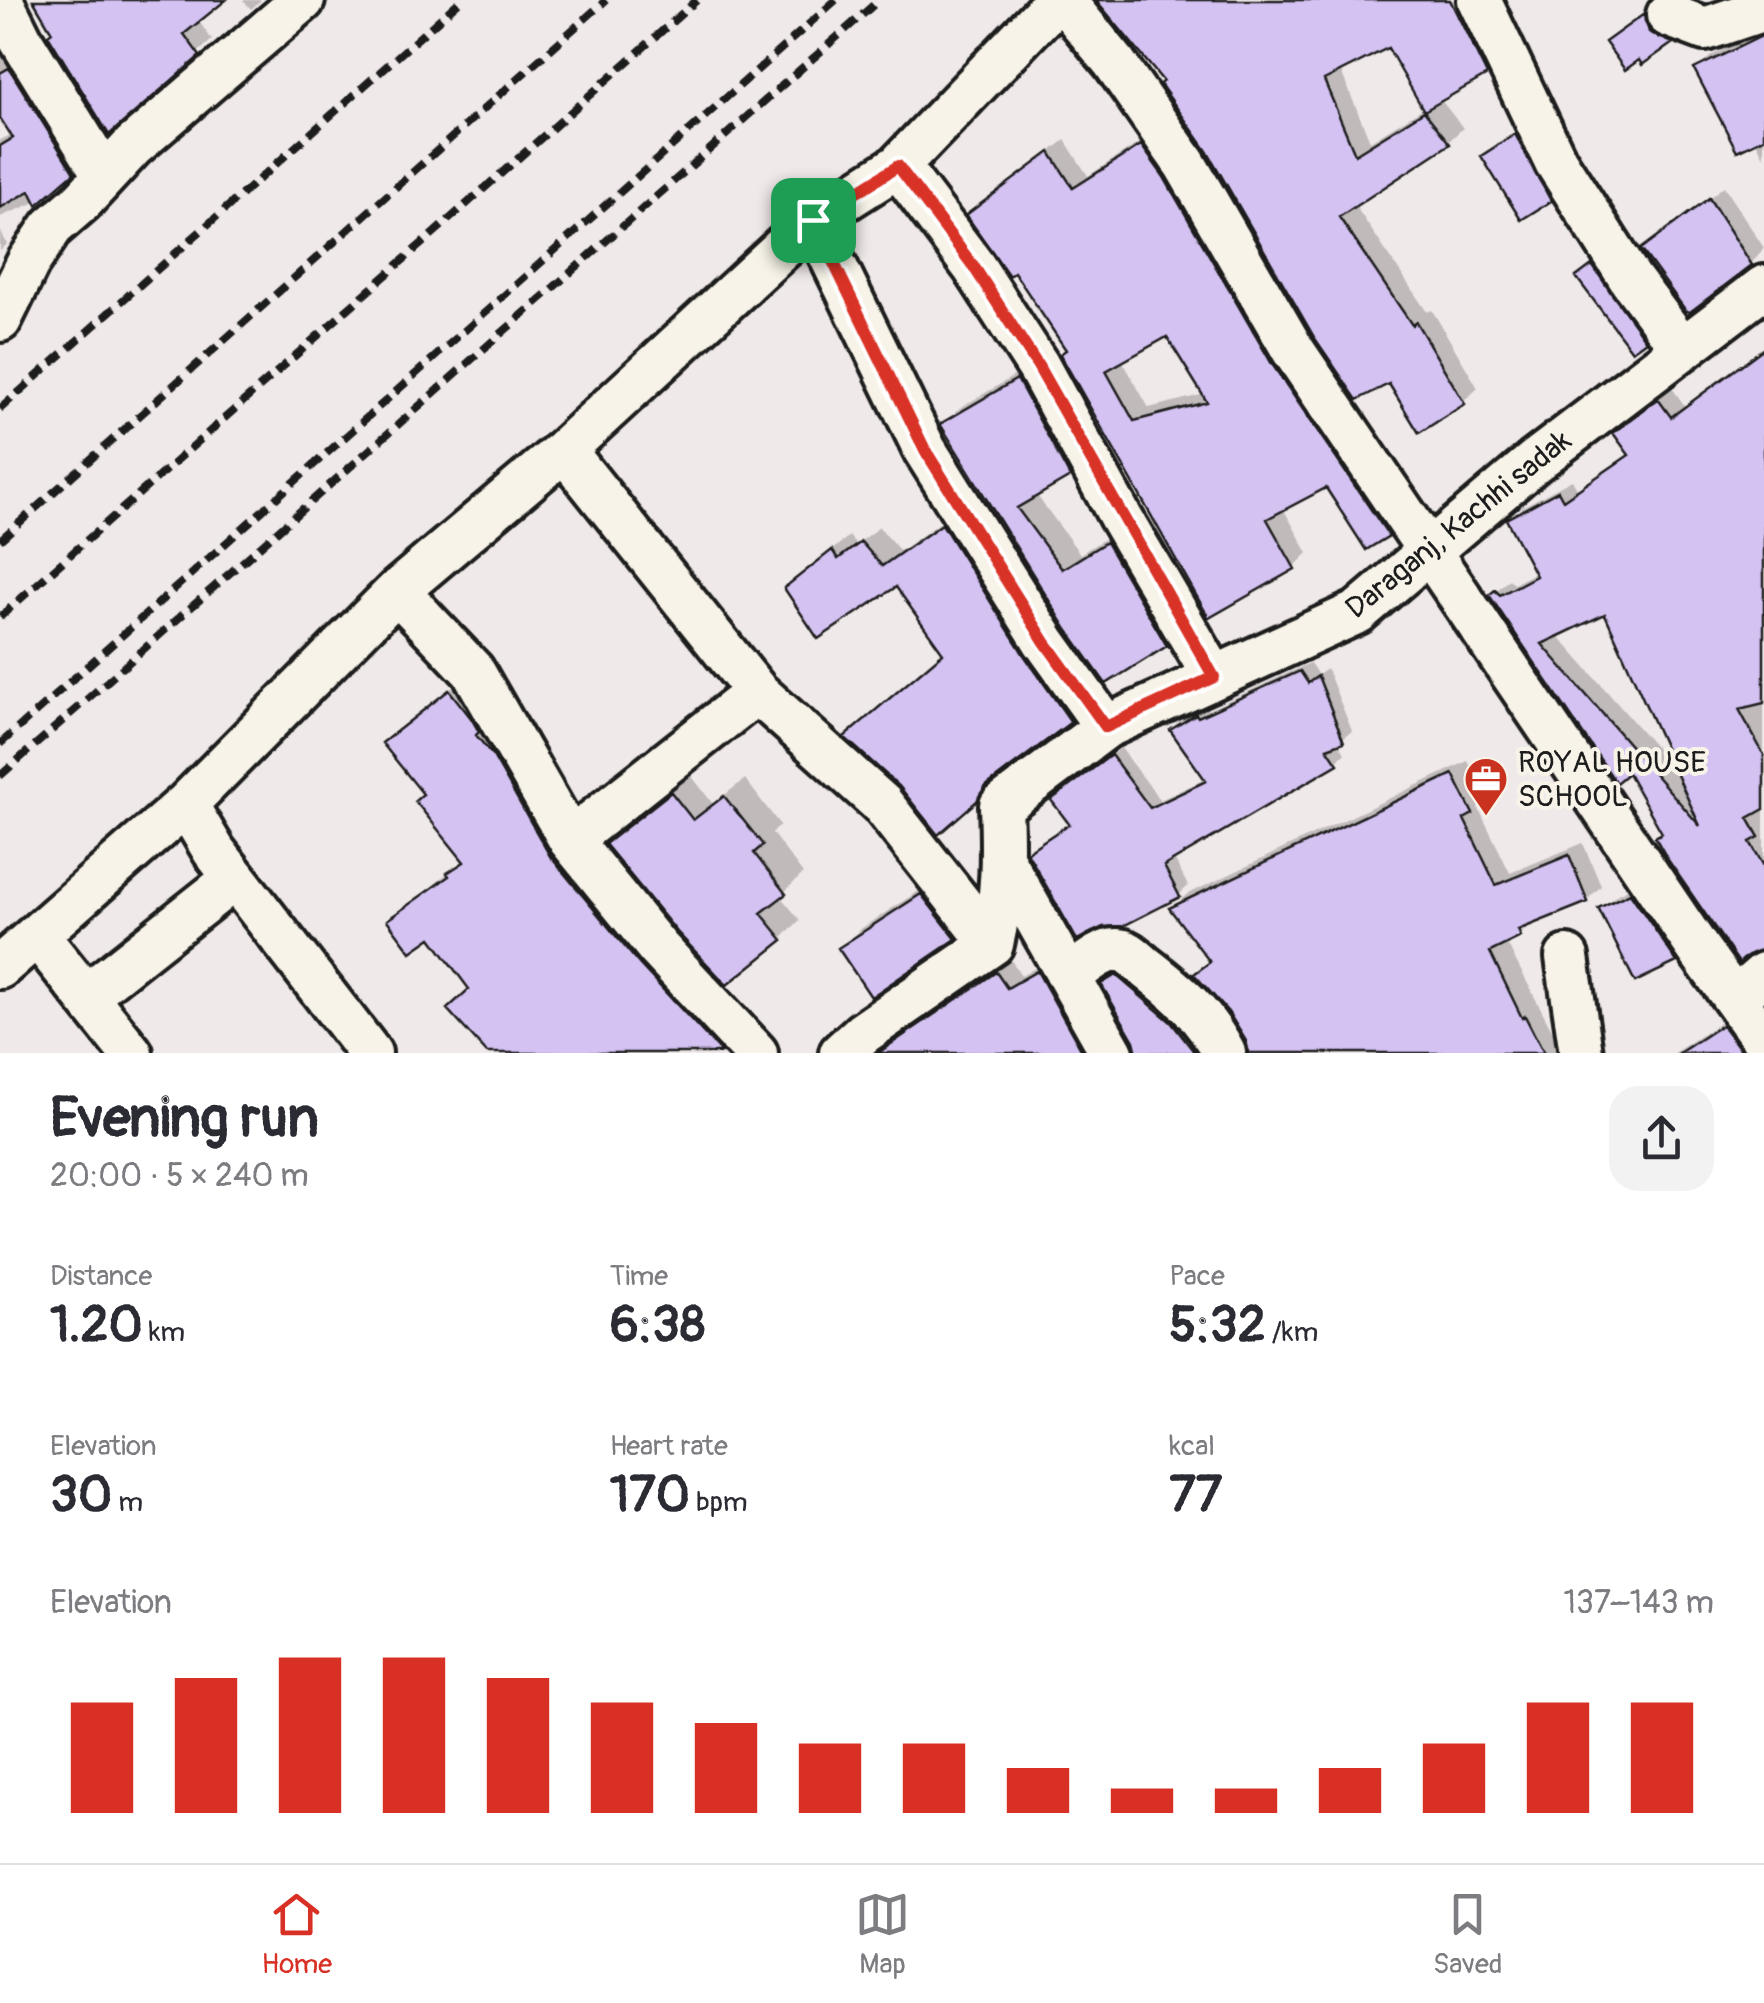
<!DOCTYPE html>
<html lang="en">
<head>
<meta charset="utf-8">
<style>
	:root { --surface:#fff; --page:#f2f2f3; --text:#2b2b33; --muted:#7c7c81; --line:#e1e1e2; --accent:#d93025 }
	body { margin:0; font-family:Pangolin,sans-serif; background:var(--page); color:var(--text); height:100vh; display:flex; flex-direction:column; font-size:38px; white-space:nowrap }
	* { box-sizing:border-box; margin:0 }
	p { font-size:32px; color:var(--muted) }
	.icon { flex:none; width:55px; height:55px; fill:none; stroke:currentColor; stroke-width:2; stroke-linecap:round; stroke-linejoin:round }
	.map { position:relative; height:1053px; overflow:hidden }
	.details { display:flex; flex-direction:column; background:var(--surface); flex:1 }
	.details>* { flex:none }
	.pin { position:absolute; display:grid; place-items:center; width:85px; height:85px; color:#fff; margin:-42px; border-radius:20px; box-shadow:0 5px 15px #0006 }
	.round { display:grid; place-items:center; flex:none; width:105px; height:105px; border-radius:30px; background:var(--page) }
	.head { display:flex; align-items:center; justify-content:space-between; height:170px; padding:0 50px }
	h1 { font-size:55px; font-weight:700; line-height:75px }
	.stats { display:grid; grid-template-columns:repeat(3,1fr); gap:15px; height:170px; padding:10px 50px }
	.stats div { display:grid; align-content:center }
	.stats b { font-size:50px; font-weight:700 }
	.stats small { font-size:28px; font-weight:400 }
	.stats p { font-size:28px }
	.chart { height:280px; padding:20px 50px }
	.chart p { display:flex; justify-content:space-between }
	.chart svg { width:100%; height:180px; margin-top:10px; stroke:var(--accent); stroke-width:6 }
	.tabs { display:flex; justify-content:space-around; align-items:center; height:140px; border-top:2px solid var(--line); background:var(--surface); font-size:28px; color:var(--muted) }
	.tabs a { display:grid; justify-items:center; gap:5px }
	.tabs .active { color:var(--accent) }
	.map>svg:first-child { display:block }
	.shadow { fill:#0003; fill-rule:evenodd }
	.building { fill:#d4c2f3; stroke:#1c1c1c; stroke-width:2.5; fill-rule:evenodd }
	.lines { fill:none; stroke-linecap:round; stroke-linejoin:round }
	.minor-casing { stroke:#1c1c1c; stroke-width:50 }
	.minor { stroke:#f7f3e8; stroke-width:42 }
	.rail { stroke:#1c1c1c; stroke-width:8; stroke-dasharray:15 8; stroke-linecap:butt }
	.route-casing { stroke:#fff; stroke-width:20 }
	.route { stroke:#d93025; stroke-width:12 }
	.labels { text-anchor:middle; stroke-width:8; stroke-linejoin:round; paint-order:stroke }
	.street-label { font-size:30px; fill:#1c1c1c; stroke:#f7f3e8 }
	.poi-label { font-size:30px; fill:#1c1c1c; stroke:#f7f3e8; text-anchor:start }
</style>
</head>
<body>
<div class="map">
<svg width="1764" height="1053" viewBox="0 0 1764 1053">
	<rect width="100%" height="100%" fill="#f0e9ea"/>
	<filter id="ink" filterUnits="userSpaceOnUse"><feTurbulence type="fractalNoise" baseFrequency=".01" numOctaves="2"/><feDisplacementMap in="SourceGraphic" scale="20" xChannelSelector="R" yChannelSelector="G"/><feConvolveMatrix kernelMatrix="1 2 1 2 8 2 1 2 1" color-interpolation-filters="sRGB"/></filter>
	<g filter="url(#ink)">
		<!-- shadow -->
		<path class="shadow" d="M 32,0 L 222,0 L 198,20 L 212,40 L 110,131 Z
			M 243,0 L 261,0 L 251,9 Z
			M 1123,0 L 1473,0 L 1500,58 L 1485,73 L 1440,99 L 1463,128 L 1448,142 L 1354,204 L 1427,312 L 1432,310 L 1478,388 L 1463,402 L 1389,380 L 1167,81 ZM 1389,45 L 1425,107 L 1370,141 L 1340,69 Z
			M 1658,2 L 1684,29 L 1671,42 L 1643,61 L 1608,42 Z
			M 0,13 L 86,157 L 41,200 L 0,217 L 0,140 L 13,134 L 0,113 Z
			M 1764,28 L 1764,157 L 1755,140 L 1697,69 L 1711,56 Z
			M 1530,122 L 1564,185 L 1550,199 L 1484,156 L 1498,142 Z
			M 1156,132 L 1401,520 L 1387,534 L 1326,484 L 1283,508 L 1308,553 L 1294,567 L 1209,615 L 1068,349 L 1015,268 L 969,215 L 1065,140 L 1088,176 ZM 1168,334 L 1205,394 L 1149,408 L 1122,360 Z
			M 1724,186 L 1764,248 L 1751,264 L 1644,249 Z
			M 0,230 L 7,244 L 0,251 Z
			M 1607,253 L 1658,325 L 1644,339 L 1579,277 Z
			M 1764,347 L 1764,947 L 1664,831 L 1629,769 L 1492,595 L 1509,579 L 1514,584 L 1537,571 L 1509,520 L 1522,507 L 1572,480 L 1577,489 L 1630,453 L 1616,434 L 1672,388 L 1685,406 ZM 1606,611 L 1677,772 L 1557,634 Z
			M 1034,364 L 1085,458 L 1069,475 L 1036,494 L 1080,554 L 1123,527 L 1182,628 L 1166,644 L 1107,681 L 943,425 L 960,408 Z
			M 959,509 L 1086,703 L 1070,720 L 998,774 L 975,799 L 945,652 L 896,583 L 787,588 L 849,536 L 856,545 L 879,527 L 900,551 Z
			M 1310,663 L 1318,675 L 1327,669 L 1352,731 L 1338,742 L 1345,753 L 1336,762 L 1173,857 L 1188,886 L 1179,895 L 1123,923 L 1030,852 L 1071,822 L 1064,791 L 1121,748 L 1160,800 L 1207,778 L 1174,730 L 1206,706 L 1208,710 Z
			M 465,677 L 739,1040 L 726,1053 L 491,1053 L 451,1009 L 472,989 L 432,934 L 391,920 L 465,859 L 426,793 L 385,743 Z
			M 1468,761 L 1486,798 L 1478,807 L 1510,873 L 1583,843 L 1601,886 L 1587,900 L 1533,922 L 1520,935 L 1506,942 L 1564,1053 L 1251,1053 L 1248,1040 L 1229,1009 L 1197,974 L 1211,960 L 1172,909 L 1186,895 Z
			M 691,775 L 713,804 L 745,779 L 780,825 L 772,833 L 803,874 L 780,896 L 800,920 L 781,939 L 609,844 Z
			M 943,875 L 975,916 L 954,937 L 872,994 L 841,949 L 862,928 Z
			M 1645,880 L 1689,946 L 1675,960 L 1601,909 L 1616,895 Z
			M 1051,959 L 1106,1053 L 880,1053 L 1011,960 L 1021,976 Z
			M 1119,970 L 1219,1053 L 1139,1053 L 1136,1040 L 1105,984 Z
			M 1741,1009 L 1758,1033 L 1741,1051 L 1674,1053 Z"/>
		<!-- building -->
		<path class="building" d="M 33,0 L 226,0 L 184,34 L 200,56 L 109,135 L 48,35 L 52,32 Z
			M 1096,0 L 1450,0 L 1487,75 L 1424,111 L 1450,144 L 1339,217 L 1412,325 L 1416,322 L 1465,404 L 1419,433 L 1389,384 L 1357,400 L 1314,337 L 1207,151 L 1160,84 L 1163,81 ZM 1388,48 L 1424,111 L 1355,154 L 1324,80 Z
			M 1644,14 L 1649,32 L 1673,43 L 1642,65 L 1639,60 L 1625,70 L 1605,42 Z
			M 1764,35 L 1764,138 L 1737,151 L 1694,69 Z
			M 9,68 L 74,173 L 37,205 L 30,191 L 0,208 L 0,146 L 13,138 L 0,118 L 0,73 Z
			M 1515,134 L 1551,201 L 1521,220 L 1481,156 Z
			M 1141,145 L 1164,177 L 1272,364 L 1389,536 L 1366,550 L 1326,488 L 1267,519 L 1295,569 L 1209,618 L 1060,354 L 1066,350 L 1014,272 L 1009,276 L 966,215 L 1050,152 L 1073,188 ZM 1167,337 L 1207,402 L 1134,421 L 1106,371 Z
			M 1709,198 L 1752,265 L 1690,312 L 1686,311 L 1641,249 Z
			M 1592,265 L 1646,341 L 1632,351 L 1576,277 Z
			M 1764,348 L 1764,703 L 1739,709 L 1764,755 L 1764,809 L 1748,818 L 1759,837 L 1750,842 L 1764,866 L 1764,950 L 1748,955 L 1739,963 L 1668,860 L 1655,837 L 1662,833 L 1628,773 L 1616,783 L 1489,595 L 1495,590 L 1500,595 L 1536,576 L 1506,519 L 1558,491 L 1563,500 L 1629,455 L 1613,433 L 1658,399 L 1671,417 ZM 1605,614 L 1700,826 L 1542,644 Z
			M 1017,379 L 1070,477 L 1017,508 L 1062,569 L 1106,542 L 1167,646 L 1106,684 L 1066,628 L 940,424 Z
			M 942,524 L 1024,655 L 1071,722 L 986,786 L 977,801 L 938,835 L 899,786 L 844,737 L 943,653 L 896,587 L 818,639 L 784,588 L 832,550 L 838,559 L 861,542 L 882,566 Z
			M 1300,671 L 1308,683 L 1318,676 L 1344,742 L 1327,748 L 1338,764 L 1164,866 L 1180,897 L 1123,926 L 1103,927 L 1077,940 L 1027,852 L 1069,824 L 1051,800 L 1111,755 L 1150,808 L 1206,781 L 1170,730 L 1196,714 L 1198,717 Z
			M 449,690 L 471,718 L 479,732 L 476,735 L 493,756 L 550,856 L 639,964 L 722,1053 L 487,1053 L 447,1009 L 469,989 L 431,938 L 411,952 L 387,920 L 449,876 L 447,873 L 464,862 L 415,801 L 423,794 L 382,743 Z
			M 1453,774 L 1473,814 L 1464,819 L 1496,885 L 1569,855 L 1588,902 L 1518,930 L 1521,937 L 1490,952 L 1522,1018 L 1525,1016 L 1544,1053 L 1249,1053 L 1246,1041 L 1228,1012 L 1194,974 L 1210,962 L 1169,908 Z
			M 671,792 L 693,820 L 724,796 L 763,845 L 754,853 L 786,894 L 761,913 L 783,940 L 727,985 L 677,932 L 605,844 Z
			M 1630,893 L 1677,962 L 1635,982 L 1598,908 Z
			M 921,894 L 956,939 L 871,997 L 838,948 Z
			M 1037,971 L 1083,1053 L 878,1053 L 996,972 L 1007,988 Z
			M 1116,975 L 1171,1022 L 1195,1053 L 1137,1053 L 1134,1041 L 1101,984 Z
			M 1722,1025 L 1743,1053 L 1679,1053 Z"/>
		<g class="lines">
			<defs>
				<path id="minor" d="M 1,0 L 21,40 L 105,176
					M 1063,0 L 1114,62 L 1185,164 L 1293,350 L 1699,950 L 1764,1040
					M 1479,0 L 1556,162 L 1631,280 L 1683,349
					M 1668,15 L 1705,29 L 1764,9
					M 898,166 L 974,267 L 1038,366 L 1121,518 L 1214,677
					M 813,220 L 925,450 L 1045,642 L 1106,727
					M 0,320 L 28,263 L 52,227 L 82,201 L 133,146 L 303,0
					M 564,450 L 757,692 L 882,804 L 992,944
					M 397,591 L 473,671 L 570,840 L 658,948 L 756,1053
					M 186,804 L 214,851 L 370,1053
					M 570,840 L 757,692
					M 1003,860 L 1069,977 C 1083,967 1100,950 1117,950 C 1129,950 1135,959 1144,966 C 1178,992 1203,1013 1224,1053
					M 37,935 L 131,1053
					M 1567,957 L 1581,1053
					M 0,967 L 186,804 L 397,591 L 564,450 L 813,220 L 898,166 L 1057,0
					M 1069,977 L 1112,1053
					M 86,996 L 235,878
					M 1735,999 L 1764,974
					M 841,1053 L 863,1033 L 992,944 C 1003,898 1003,852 1001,806 L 1106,727 L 1358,612 L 1534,462 L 1764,287"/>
			</defs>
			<!-- minor casing -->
			<use href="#minor" class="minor-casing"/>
			<!-- minor -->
			<use href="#minor" class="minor"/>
			<!-- rail -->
			<path class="rail" d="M 0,409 L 461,0
				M 0,540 L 606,0
				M 0,617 L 697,0
				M 0,744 L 836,0
				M 0,776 L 879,0"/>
		</g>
	</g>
	<g class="lines" filter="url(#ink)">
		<defs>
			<path id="route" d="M 898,166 L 974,267 L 1038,366 L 1214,677 L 1106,727 L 1045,642 L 925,450 L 813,220 Z"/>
		</defs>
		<!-- route casing -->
		<use href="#route" class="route-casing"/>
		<!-- route -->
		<use href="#route" class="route"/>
	</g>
	<!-- icons -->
	<defs>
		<symbol id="office-pin" viewBox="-11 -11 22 30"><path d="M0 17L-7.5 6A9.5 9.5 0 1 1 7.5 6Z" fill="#c8321e" stroke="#f7f3e8"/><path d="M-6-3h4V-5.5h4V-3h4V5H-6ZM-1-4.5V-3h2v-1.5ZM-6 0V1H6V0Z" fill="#fff"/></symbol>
	</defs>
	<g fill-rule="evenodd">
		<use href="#office-pin" x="1461" y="754" width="50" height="68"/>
	</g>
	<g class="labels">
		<!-- street labels -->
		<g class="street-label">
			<text transform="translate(1458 524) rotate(-39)" y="10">Daraganj, Kachhi sadak</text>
		</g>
		<!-- poi labels -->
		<g class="poi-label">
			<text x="1518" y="772">ROYAL HOUSE<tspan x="1518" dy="34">SCHOOL</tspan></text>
		</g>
	</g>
</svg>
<div class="pin" style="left:813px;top:220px;background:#1e9e55"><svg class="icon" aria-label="arrive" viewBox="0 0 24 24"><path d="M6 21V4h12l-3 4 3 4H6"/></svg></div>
</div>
<section class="details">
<div class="head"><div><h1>Evening run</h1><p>20:00 · 5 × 240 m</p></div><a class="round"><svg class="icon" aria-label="share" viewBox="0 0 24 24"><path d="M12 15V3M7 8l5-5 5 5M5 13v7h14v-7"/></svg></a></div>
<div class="stats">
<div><p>Distance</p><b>1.20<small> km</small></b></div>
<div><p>Time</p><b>6:38</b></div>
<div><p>Pace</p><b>5:32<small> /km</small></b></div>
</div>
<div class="stats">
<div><p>Elevation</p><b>30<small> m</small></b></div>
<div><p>Heart rate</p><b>170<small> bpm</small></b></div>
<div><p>kcal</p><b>77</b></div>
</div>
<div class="chart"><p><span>Elevation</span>137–143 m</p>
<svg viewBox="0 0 160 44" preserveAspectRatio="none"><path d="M5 44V17M15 44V11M25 44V6M35 44V6M45 44V11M55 44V17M65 44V22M75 44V27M85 44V27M95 44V33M105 44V38M115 44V38M125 44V33M135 44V27M145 44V17M155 44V17"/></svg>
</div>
</section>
<nav class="tabs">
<a class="active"><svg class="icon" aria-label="home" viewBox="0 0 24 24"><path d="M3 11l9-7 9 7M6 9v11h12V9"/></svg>Home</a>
<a><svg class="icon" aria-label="map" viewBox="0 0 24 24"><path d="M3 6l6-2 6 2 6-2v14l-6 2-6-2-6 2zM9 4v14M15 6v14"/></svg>Map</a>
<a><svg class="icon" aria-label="saved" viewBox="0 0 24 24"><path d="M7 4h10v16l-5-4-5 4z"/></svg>Saved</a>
</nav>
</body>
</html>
